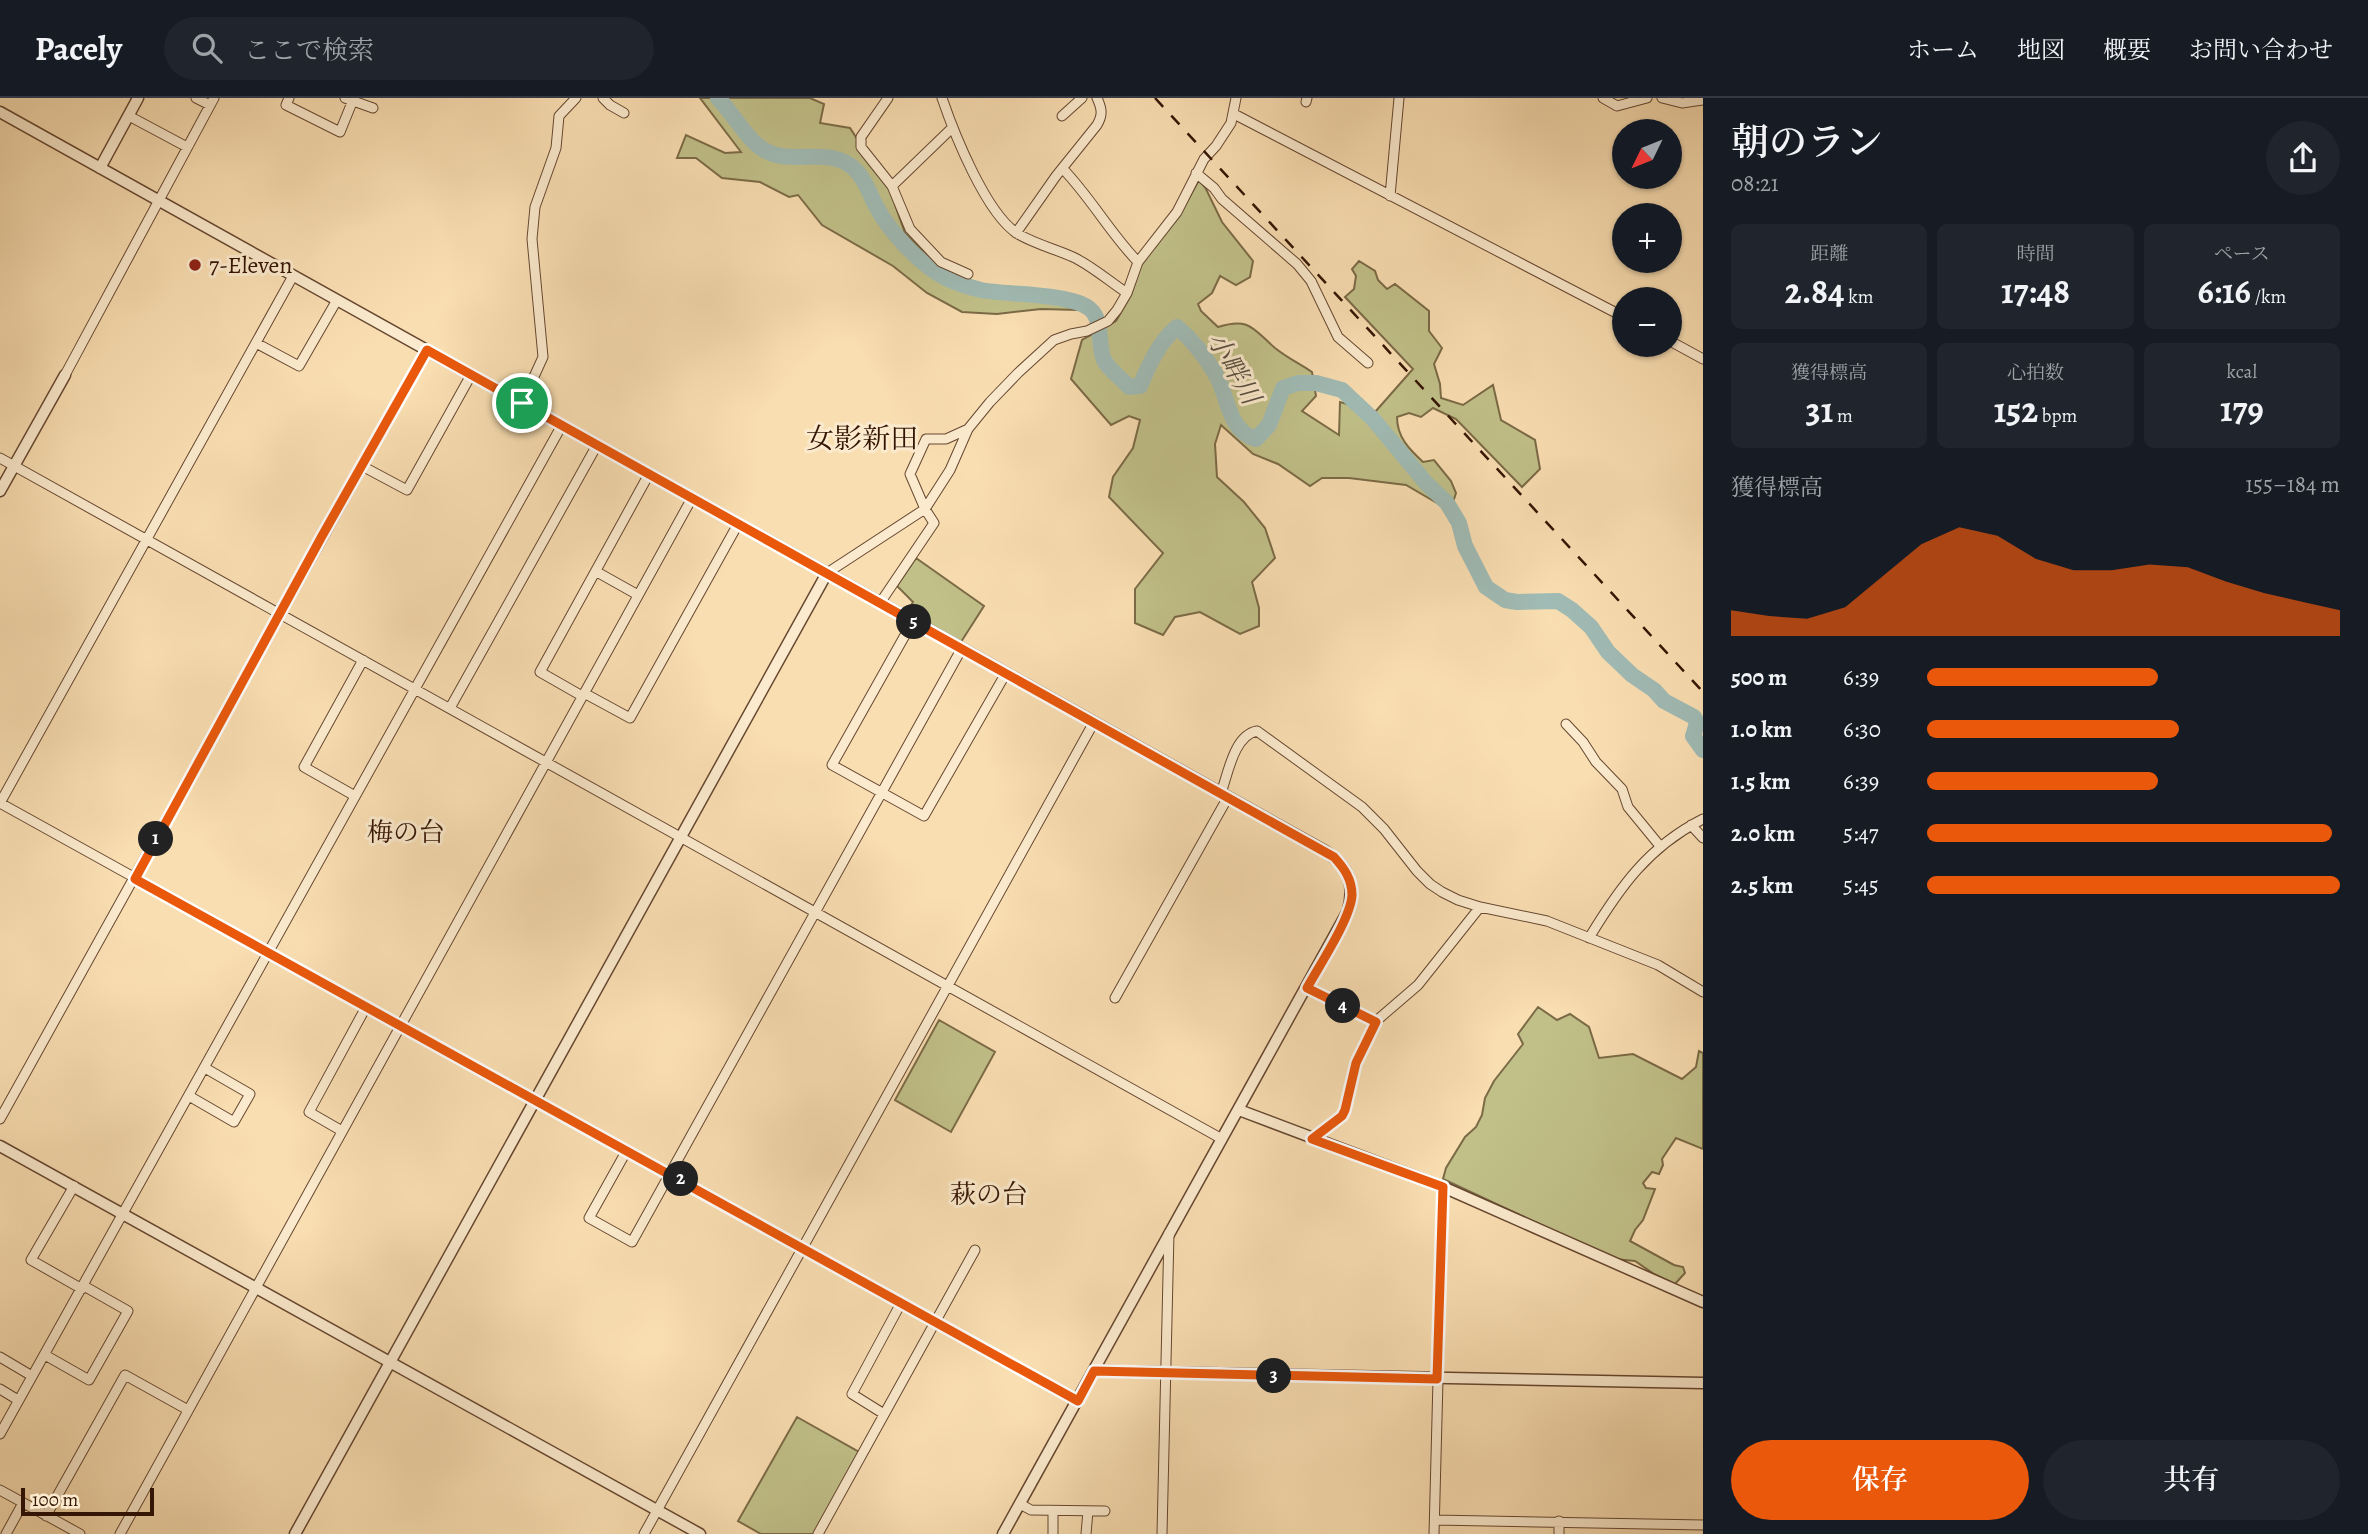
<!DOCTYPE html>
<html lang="ja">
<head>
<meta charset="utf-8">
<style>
	:root { --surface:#171b24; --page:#20242c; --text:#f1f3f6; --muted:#9ea1a6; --line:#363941; --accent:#ea580c }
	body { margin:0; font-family:Alegreya,"Noto Serif JP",serif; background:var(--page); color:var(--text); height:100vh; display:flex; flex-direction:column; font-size:26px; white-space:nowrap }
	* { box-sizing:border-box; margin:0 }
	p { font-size:23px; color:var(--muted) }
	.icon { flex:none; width:38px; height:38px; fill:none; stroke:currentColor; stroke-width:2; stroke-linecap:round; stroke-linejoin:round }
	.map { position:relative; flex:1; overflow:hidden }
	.panel { display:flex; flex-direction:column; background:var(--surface); width:665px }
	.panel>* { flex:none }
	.needle { width:46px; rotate:227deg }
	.fabs { position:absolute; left:1612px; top:21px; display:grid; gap:14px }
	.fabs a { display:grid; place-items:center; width:70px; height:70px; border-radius:50%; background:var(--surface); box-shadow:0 2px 5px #0004; font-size:35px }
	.scale { position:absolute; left:21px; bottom:18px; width:133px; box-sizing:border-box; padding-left:7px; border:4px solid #351504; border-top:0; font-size:19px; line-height:24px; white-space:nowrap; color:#351504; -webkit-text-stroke:5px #fbeacd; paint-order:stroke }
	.pin { position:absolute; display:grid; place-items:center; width:60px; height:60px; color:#fff; margin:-30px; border:4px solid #fff; border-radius:50%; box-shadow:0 2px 7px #0007 }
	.km { position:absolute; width:35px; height:35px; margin:-18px; border-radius:50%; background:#222; color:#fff; font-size:19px; line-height:35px; text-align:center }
	.round { display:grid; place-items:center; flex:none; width:74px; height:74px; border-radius:37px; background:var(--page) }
	.summary { display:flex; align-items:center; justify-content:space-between; height:119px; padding:0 28px }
	h1 { font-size:38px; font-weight:600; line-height:52px }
	.figures { display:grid; grid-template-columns:repeat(3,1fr); gap:10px; height:119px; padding:7px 28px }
	.figures div { display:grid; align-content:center; border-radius:10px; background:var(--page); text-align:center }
	.figures b { font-size:35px; font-weight:600 }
	.figures small { font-size:19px; font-weight:400 }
	.figures p { font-size:19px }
	.chart { height:196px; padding:14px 28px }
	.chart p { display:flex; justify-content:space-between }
	.chart svg { width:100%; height:126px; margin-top:7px; fill:var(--accent); opacity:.7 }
	.action { display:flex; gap:14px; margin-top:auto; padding:14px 28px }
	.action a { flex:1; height:80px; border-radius:42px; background:var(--accent); color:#fff; font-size:28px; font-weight:600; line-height:80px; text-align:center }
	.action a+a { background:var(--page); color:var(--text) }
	ul { padding:0 28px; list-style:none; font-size:23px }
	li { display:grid; grid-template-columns:112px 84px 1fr; align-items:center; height:52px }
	li i { height:18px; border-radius:9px; background:var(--accent) }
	header { display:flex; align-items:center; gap:42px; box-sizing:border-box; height:98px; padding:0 35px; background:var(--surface); border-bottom:2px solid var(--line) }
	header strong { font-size:33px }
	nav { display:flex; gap:38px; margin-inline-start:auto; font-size:24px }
	.search { width:490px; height:63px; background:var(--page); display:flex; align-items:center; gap:18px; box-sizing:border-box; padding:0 24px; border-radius:38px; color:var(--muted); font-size:26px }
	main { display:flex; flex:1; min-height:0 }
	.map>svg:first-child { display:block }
	.green { fill:#c1c089; stroke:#7b6a46; stroke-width:2 }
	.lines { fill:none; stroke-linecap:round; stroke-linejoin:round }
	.river { stroke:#a0bbb5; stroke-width:16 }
	.minor-casing { stroke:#664730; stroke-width:11 }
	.tertiary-casing { stroke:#664730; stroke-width:13 }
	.minor { stroke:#fbeacd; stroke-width:9 }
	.tertiary { stroke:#fbeacd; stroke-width:10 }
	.rail { stroke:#351504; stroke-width:2.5; stroke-dasharray:12 12; stroke-linecap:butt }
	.route-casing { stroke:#fff; stroke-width:14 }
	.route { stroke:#ea580c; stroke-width:9 }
	.poi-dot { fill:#8f2418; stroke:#fbeacd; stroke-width:2.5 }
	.labels { text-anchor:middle; stroke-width:6; stroke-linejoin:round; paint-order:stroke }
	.poi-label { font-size:24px; fill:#351504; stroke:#fbeacd; text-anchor:start }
	.water-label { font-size:26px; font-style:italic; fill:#5a4f42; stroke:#fbeacd }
	.neighbourhood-label { font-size:26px; fill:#351504; stroke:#fbeacd }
	.quarter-label { font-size:28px; fill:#351504; stroke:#fbeacd }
</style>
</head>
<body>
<header>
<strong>Pacely</strong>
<div class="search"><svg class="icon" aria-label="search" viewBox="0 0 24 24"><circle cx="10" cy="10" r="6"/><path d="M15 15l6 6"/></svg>ここで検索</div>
<nav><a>ホーム</a><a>地図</a><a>概要</a><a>お問い合わせ</a></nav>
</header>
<main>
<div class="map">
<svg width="1703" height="1436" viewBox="0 0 1703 1436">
	<rect width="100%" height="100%" fill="#f9deb2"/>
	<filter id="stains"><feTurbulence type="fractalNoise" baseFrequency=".00286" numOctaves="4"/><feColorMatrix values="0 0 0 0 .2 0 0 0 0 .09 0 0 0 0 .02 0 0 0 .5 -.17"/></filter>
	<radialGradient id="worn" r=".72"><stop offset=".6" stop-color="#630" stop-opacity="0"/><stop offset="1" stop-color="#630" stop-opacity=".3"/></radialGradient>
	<!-- green -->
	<path class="green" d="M 700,0 L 810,0 L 824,6 L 820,25 L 850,30 L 889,90 L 905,135 L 941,171 L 1011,199 L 1049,203 L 1078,212 L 1041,211 L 997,216 L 962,214 L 927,195 L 893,168 L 822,127 L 798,97 L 789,99 L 760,84 L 722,80 L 696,60 L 677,60 L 686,37 L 725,55 L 741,54 Z
		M 1199,82 L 1206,91 L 1222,124 L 1253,163 L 1250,179 L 1236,187 L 1220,178 L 1212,195 L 1198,206 L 1201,213 L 1218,229 C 1250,219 1253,231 1275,250 C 1286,259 1300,266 1312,274 L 1316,298 L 1302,313 L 1339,337 L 1340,304 L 1375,314 L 1413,271 L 1345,199 L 1354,191 L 1356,178 L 1352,171 L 1359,163 L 1375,173 L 1378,182 L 1387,191 L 1395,186 L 1429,213 L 1429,233 L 1442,250 L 1434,266 L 1440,286 L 1441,300 L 1463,307 L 1493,287 L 1501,322 L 1535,342 L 1540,371 L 1522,389 L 1456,321 L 1433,310 L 1421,319 L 1409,315 L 1397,319 C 1397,339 1409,351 1423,364 L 1434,362 L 1451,383 L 1456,395 L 1453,404 L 1442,408 L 1406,387 L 1349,380 L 1322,380 L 1310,388 L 1278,366 L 1253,356 L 1221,327 L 1215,346 L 1217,379 L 1244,404 L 1265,430 L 1275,460 L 1252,484 L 1259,510 L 1259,528 L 1240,536 L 1200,514 L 1175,519 L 1163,537 L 1135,525 L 1135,491 L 1163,455 L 1109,399 L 1113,379 L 1133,350 L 1140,322 L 1129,318 L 1111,327 L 1071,281 L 1082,242 L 1116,223 L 1131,197 L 1142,164 L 1180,116 Z
		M 916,460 L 984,508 L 961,544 L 908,513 L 913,504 L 897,488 Z
		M 1538,909 L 1557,922 L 1570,916 L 1589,929 L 1599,960 L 1633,956 L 1682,981 L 1696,969 L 1699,953 L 1703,955 L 1703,1051 L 1676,1040 L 1662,1061 L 1663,1067 L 1659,1076 L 1652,1074 L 1643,1085 L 1646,1090 L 1655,1091 L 1643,1122 L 1635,1132 L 1630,1143 L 1674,1167 L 1683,1169 L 1685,1175 L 1675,1186 L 1654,1176 L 1635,1163 L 1614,1161 L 1443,1081 L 1446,1070 L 1465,1039 L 1476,1029 L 1482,1017 L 1485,1000 L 1494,983 L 1523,946 L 1518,936 Z
		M 939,922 L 995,954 L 951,1034 L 895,1002 Z
		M 797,1319 L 859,1354 L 815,1436 L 761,1436 L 738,1423 Z"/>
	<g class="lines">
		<!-- river -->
		<path class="river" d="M 718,0 C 733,15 749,46 768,54 C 793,66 828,50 851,68 C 865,79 868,93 876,108 C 889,133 920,167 946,180 C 956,185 969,189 981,192 C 1007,197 1071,195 1090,211 C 1104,223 1097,247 1104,262 C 1108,271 1122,281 1129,289 L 1140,288 C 1149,267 1159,244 1177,229 C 1194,243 1205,258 1216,277 C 1229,299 1227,332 1256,341 L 1269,327 L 1283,290 L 1298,285 L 1316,285 L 1342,292 L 1373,321 L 1426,385 L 1447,405 L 1459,425 L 1465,448 L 1486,489 L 1505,502 L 1517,504 L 1558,503 L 1572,512 L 1591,529 L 1608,554 L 1632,577 L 1654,592 L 1664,603 L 1694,619 L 1697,625 L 1693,638 L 1703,652"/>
		<defs>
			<path id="minor" d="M 196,0 L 210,7
				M 289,0 L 286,7 L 340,34 L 353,2
				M 345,0 L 373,10
				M 603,0 L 610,7 L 624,15
				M 888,0 L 861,39 L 861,49 L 892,88 L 910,131 L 941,164 L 968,176
				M 942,0 C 954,35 986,116 1018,136 C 1035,146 1055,151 1073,159 C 1092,168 1110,184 1127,195
				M 1603,0 L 1617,8 L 1647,0
				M 1662,0 L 1682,5 L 1703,2
				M 1306,4 L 1307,0
				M 1234,16 L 1624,219
				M 129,18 L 187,49
				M 1062,18 L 1082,0
				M 1063,71 C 1091,100 1110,135 1138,164
				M 1196,75 L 1214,90 L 1222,101 L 1297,166 L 1311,183 L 1338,239 L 1368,265
				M 892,88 L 952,30
				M 1390,98 L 1399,0
				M 1016,135 L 1056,78 L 1097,27 C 1103,17 1102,11 1097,0
				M 1670,243 L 1703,261
				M 256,245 L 299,268 L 337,202
				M 65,277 L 214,0
				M 522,305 L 543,259 L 532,141 L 535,109 L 556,50 L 559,18 L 576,0
				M 0,360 L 1222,1041
				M 362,368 L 407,392 L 471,277
				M 597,474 L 638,497
				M 827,475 L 925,411 L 950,372 L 968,331 L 990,304 L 1018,275 L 1054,242 L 1071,236 L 1087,233 L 1108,223 L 1117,212 L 1127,195 L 1138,164 L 1177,114 L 1204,61 L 1216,48 L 1231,25 L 1236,0
				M 880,505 L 934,425 L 925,411 L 910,376 L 926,341 L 946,341 L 968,331
				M 913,523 L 832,667 L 924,718 L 1006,575
				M 584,595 L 630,620 L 738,426
				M 582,598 L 540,574 L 649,376
				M 450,610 L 597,347
				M 1566,626 L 1583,644 L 1596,664 L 1622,691 L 1628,709 L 1660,748
				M 1221,695 C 1228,676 1234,637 1257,633 L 1362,709 L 1384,731 L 1417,773 L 1430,786 L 1442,794 L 1458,802 L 1480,809 L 1547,823 L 1658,867 L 1703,894
				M 355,698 L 304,669 L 363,562
				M 0,705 L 1078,1303
				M 0,705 L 293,178
				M 1691,727 L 1703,740
				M 1589,840 C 1620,789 1648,749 1703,721
				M 1307,890 L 1375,924
				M 1115,900 L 1228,699
				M 189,998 L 234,1024 L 250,996 L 205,970
				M 0,1021 L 427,252
				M 342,1033 L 309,1014 L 366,909
				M 1312,1041 L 1342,1018 L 1345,1012 L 1356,965 L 1375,924 L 1418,887 L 1480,809
				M 627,1052 L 589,1120 L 632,1144 L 962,550
				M 74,1088 L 31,1162 L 82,1191
				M 45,1257 L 89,1282 L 128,1213 L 84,1188
				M 0,1259 L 32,1278
				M 0,1291 L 18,1302
				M 884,1316 L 852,1296 L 901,1205
				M 0,1336 L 562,327
				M 0,1392 L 80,1436
				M 1020,1406 L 1031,1412 L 1105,1413
				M 46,1418 L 125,1277 L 188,1312
				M 1435,1422 L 1703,1427
				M 6,1436 L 23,1405
				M 120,1436 L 692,400
				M 644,1436 L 1094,624
				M 818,1436 L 975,1152
				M 1053,1436 L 1053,1413
				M 1086,1436 L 1088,1413
				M 1162,1436 L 1169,1135
				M 1434,1436 L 1443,1089
				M 1559,1436 L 1559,1423"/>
			<path id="tertiary" d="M 0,14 L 1325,753 C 1349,769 1355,785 1348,813 L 1003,1436
				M 100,70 L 138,0
				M 0,393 L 65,277
				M 1239,1012 L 1443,1089 L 1703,1204
				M 0,1048 L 700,1436
				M 1094,1273 L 1703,1285
				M 295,1436 L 827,475"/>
		</defs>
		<!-- minor casing -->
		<use href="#minor" class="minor-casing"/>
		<!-- tertiary casing -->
		<use href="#tertiary" class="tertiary-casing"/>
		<!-- minor -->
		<use href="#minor" class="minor"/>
		<!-- tertiary -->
		<use href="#tertiary" class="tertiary"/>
		<!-- rail -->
		<path class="rail" d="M 1155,0 L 1703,594"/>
	</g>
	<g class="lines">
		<defs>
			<path id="route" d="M 427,252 L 1334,759 C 1344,770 1352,781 1352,797 C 1351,820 1319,868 1307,890 L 1376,924 L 1356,965 L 1345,1012 L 1342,1018 L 1312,1041 L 1443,1089 L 1437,1281 L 1094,1273 L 1078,1303 L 135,781 L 322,438 Z"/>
		</defs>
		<!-- route casing -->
		<use href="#route" class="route-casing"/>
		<!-- route -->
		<use href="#route" class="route"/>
	</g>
	<!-- markers -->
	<circle class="poi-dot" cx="195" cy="167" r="7"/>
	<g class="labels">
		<!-- poi labels -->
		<g class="poi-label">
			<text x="209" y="175">7-Eleven</text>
		</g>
		<!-- water labels -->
		<g class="water-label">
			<text transform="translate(1234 270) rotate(60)" y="9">小畔川</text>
		</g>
		<!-- neighbourhood labels -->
		<g class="neighbourhood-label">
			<text x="406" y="743">梅の台</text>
			<text x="989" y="1105">萩の台</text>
		</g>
		<!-- quarter labels -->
		<g class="quarter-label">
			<text x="862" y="350">女影新田</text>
		</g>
	</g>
	<rect width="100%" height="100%" filter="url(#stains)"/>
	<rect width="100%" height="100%" fill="url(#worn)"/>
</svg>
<div class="fabs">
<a><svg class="needle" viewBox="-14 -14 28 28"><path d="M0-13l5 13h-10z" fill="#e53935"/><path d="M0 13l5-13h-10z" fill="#9ea1a6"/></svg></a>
<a>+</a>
<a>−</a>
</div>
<div class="scale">100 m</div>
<div class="pin" style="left:522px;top:305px;background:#1e9e55"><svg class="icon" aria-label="arrive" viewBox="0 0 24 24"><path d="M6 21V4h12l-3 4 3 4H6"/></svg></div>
<b class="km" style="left:156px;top:741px">1</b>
<b class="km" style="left:681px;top:1081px">2</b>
<b class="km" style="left:1274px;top:1278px">3</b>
<b class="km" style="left:1343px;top:908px">4</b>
<b class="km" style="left:914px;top:524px">5</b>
</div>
<section class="panel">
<div class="summary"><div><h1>朝のラン</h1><p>08:21</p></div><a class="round"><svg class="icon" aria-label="share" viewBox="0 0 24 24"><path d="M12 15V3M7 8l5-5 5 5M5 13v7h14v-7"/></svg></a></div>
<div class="figures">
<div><p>距離</p><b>2.84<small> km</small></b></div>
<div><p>時間</p><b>17:48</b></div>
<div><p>ペース</p><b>6:16<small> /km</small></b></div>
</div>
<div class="figures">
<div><p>獲得標高</p><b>31<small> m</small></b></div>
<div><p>心拍数</p><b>152<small> bpm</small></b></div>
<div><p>kcal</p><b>179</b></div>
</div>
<div class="chart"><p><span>獲得標高</span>155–184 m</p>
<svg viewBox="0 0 160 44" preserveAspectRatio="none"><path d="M0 44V35L10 37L20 38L30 34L40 23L50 12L60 6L70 9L80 17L90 21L100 21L110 19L120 20L130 25L140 29L150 32L160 35V44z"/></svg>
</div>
<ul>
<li><b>500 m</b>6:39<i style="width:56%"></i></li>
<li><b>1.0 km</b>6:30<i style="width:61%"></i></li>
<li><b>1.5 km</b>6:39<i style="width:56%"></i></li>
<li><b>2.0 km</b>5:47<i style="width:98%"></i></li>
<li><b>2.5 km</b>5:45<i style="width:100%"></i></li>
</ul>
<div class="action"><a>保存</a><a>共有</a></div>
</section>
</main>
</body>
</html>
